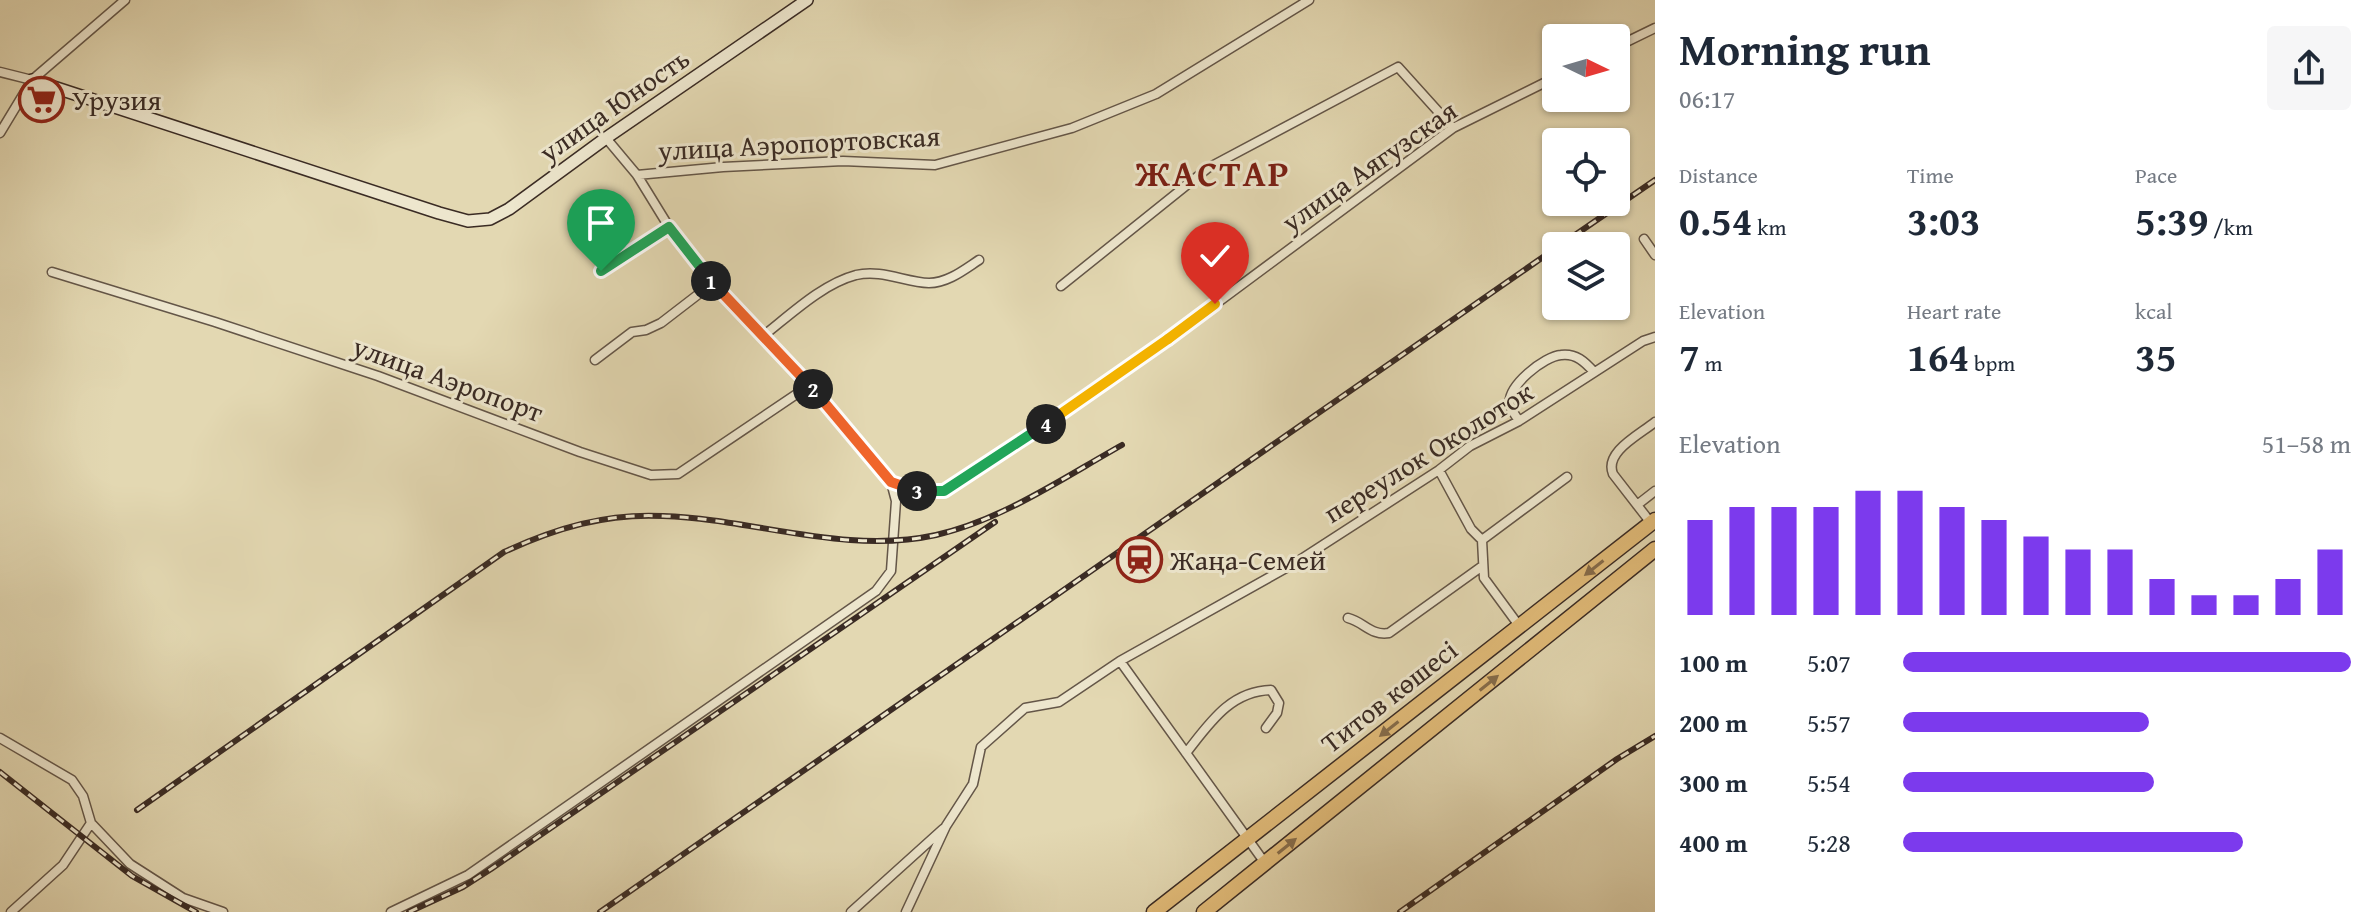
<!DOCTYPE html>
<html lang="en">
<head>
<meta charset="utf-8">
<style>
	:root { --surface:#fff; --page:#f6f6f7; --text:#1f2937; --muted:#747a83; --accent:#7c3aed }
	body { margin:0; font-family:"Gentium Book Plus",serif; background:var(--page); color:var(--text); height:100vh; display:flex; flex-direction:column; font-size:30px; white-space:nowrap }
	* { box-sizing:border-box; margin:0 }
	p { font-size:26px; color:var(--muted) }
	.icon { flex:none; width:44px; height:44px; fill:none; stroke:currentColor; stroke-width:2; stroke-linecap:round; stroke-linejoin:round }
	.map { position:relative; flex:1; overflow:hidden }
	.details { display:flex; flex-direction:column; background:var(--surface); width:720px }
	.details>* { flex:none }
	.needle { width:52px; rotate:95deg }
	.controls { position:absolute; left:1542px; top:24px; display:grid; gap:16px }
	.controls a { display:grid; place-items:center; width:88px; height:88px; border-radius:8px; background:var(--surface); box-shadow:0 2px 6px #0004; font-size:40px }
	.pin { position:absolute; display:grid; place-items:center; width:68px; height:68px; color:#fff; margin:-82px -34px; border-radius:50% 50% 50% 0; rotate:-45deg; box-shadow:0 0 8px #0007 }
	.pin .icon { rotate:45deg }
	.km { position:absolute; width:40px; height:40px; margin:-20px; border-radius:50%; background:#222; color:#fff; font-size:22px; line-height:40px; text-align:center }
	.round { display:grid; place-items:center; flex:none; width:84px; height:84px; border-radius:8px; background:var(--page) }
	.head { display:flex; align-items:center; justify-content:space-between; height:136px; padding:0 24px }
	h1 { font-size:44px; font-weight:600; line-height:60px }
	.figures { display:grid; grid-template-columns:repeat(3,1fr); gap:12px; height:136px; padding:8px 24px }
	.figures div { display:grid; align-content:center }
	.figures b { font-size:40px; font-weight:600 }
	.figures small { font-size:22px; font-weight:400 }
	.figures p { font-size:22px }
	.chart { height:224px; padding:16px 24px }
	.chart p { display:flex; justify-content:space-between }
	.chart svg { width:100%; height:144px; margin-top:8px; stroke:var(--accent); stroke-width:6 }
	ul { padding:0 24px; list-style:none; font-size:26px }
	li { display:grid; grid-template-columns:128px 96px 1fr; align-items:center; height:60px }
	li i { height:20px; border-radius:10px; background:var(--accent) }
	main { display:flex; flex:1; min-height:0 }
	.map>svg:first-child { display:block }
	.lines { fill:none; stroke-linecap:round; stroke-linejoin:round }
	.street-casing { stroke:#645648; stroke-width:11 }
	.secondary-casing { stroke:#3a2b24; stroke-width:14 }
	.highway-casing { stroke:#3a2b24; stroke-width:17 }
	.street { stroke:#ede6cd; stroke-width:8 }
	.secondary { stroke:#ede6cd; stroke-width:11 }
	.highway { stroke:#e2bc79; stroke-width:14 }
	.rail-casing { stroke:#3a2b24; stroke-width:6 }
	.rail { stroke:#ede6cd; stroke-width:3; stroke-dasharray:9; stroke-linecap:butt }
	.oneway { fill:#866c4a }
	.split-1-casing { stroke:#fff; stroke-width:16 }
	.split-2-casing { stroke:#fff; stroke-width:16 }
	.split-3-casing { stroke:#fff; stroke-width:16 }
	.split-4-casing { stroke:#fff; stroke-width:16 }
	.split-5-casing { stroke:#fff; stroke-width:16 }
	.split-6-casing { stroke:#fff; stroke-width:16 }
	.split-1 { stroke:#22a559; stroke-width:10 }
	.split-2 { stroke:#f0652b; stroke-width:10 }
	.split-3 { stroke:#f0652b; stroke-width:10 }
	.split-4 { stroke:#22a559; stroke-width:10 }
	.split-5 { stroke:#f5b400; stroke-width:10 }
	.split-6 { stroke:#f5b400; stroke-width:10 }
	.labels { text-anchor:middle; stroke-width:6; stroke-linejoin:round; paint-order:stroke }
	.poi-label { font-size:28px; fill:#3a2b24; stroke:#ede6cd; text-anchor:start }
	.street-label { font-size:28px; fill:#3a2b24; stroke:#ede6cd }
	.district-label { font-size:36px; font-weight:bold; letter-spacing:2px; fill:#7a1f14; stroke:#ede6cd }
</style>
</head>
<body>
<main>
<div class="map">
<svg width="1655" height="912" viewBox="0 0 1655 912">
	<rect width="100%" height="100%" fill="#e3d8b2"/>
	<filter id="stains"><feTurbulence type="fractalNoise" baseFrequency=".0025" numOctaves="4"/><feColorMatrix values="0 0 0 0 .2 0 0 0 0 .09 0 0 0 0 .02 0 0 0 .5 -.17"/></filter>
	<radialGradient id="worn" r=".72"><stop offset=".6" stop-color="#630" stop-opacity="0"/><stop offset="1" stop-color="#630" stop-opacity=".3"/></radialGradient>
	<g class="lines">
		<defs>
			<path id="street" d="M 1616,47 L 1655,28
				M 0,72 L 32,80
				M 0,133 L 32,80 L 125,0
				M 637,175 L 723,167 L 843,161 L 935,165 L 1072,128 L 1156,94 L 1309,0
				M 1644,239 L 1655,255
				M 601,271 L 669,227
				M 52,272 L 215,322 L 378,376 L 580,452 L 651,475 L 678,474 L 810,385
				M 1061,286 L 1208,168 L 1398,67 L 1453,128
				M 763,336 C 790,315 822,284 856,275 C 881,269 905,282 929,283 C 948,283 965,269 979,260
				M 595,360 L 632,332 L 646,330 L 661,323 L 713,283
				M 1519,421 C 1516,416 1511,410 1510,405 C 1506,386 1545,356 1561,355 C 1576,353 1585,362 1594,372
				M 1439,470 L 1471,529 L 1482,540 L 1484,578 L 1520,627
				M 891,482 C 930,495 934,497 970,476 L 1136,363 L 1453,128 L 1556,77
				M 1637,505 L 1655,491
				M 1651,523 L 1613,474 C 1604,452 1639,435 1655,422
				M 1482,540 L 1567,477
				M 1348,618 C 1364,622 1371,636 1389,633 L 1481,567
				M 1120,661 L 1265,863
				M 0,738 L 72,780 L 83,796 L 91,823 L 63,865 L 11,912
				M 1186,753 C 1209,724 1230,691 1271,690 L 1279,703 L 1277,713 L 1266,728
				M 91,823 L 130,864 L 183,898 L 223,912
				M 391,912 L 468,875 L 876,591 L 891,571 L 896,501 L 891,482 L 810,385 L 713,283 L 669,227 L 637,175 L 606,138
				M 851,912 L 943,829
				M 906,912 L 946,826 L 973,784 L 981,747 L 1025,708 L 1059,702 L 1120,661 L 1295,563 L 1439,470 L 1470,446 L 1519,421 L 1643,341 L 1655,337"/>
			<path id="secondary" d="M 32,80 L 439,213 L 468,221 L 490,219 L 509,209 L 606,138 L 807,0"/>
			<path id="highway" d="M 1154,912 L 1655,520
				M 1204,912 L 1655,549"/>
		</defs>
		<!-- street casing -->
		<use href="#street" class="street-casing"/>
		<!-- secondary casing -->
		<use href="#secondary" class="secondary-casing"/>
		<!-- highway casing -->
		<use href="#highway" class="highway-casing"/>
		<!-- street -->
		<use href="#street" class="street"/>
		<!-- secondary -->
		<use href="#secondary" class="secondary"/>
		<!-- highway -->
		<use href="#highway" class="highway"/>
		<defs>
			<path id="rail" d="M 1559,246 L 1655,180
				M 0,772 L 132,876 L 196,912
				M 137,810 L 504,552 C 556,528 606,513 663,516 C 754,519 845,555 936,535 C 1002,520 1063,478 1122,445
				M 409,912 L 463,887 L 491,869 L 995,522
				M 600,912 L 1556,248
				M 1400,912 L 1617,759 L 1655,736"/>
		</defs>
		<!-- rail casing -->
		<use href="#rail" class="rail-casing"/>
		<!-- rail -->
		<use href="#rail" class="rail"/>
	</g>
	<!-- one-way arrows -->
	<defs><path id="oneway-solid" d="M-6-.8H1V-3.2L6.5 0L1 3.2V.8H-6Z" transform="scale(2)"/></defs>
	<g class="oneway">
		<use href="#oneway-solid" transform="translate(1594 568) rotate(142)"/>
		<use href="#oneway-solid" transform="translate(1489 683) rotate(-39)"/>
		<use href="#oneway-solid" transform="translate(1389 729) rotate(142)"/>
		<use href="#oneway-solid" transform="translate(1287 846) rotate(-39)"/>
	</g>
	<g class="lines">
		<defs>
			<path id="split-1" d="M 601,271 L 669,227 L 711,281"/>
			<path id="split-2" d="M 711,281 L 813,389"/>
			<path id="split-3" d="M 813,389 L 891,482 L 917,491"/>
			<path id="split-4" d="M 917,491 L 944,491 L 1046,424"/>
			<path id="split-5" d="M 1046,424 L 1168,339"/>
			<path id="split-6" d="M 1168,339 L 1215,304"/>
		</defs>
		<!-- split-1 casing -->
		<use href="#split-1" class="split-1-casing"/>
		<!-- split-2 casing -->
		<use href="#split-2" class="split-2-casing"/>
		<!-- split-3 casing -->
		<use href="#split-3" class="split-3-casing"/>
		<!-- split-4 casing -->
		<use href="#split-4" class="split-4-casing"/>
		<!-- split-5 casing -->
		<use href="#split-5" class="split-5-casing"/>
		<!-- split-6 casing -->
		<use href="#split-6" class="split-6-casing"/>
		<!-- split-1 -->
		<use href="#split-1" class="split-1"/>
		<!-- split-2 -->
		<use href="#split-2" class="split-2"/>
		<!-- split-3 -->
		<use href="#split-3" class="split-3"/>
		<!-- split-4 -->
		<use href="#split-4" class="split-4"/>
		<!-- split-5 -->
		<use href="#split-5" class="split-5"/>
		<!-- split-6 -->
		<use href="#split-6" class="split-6"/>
	</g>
	<!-- icons -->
	<defs>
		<symbol id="supermarket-ring" viewBox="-11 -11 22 22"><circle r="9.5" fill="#ede6cd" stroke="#8f2418" stroke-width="1.5"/><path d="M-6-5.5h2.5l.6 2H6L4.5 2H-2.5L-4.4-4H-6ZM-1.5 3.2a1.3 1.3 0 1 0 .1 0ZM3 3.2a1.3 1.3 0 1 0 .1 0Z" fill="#8f2418"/></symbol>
		<symbol id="station-ring" viewBox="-11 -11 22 22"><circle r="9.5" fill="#ede6cd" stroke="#8f2418" stroke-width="1.5"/><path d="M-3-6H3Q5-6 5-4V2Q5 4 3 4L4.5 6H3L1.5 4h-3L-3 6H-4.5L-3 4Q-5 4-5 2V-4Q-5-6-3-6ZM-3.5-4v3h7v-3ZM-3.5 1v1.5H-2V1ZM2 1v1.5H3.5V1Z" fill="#8f2418"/></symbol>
	</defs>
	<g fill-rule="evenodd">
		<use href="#supermarket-ring" x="16" y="74" width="51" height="51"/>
		<use href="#station-ring" x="1114" y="534" width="51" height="51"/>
	</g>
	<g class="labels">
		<!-- poi labels -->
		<g class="poi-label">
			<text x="72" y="110">Урузия</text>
			<text x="1170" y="570">Жаңа-Семей</text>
		</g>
		<!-- street labels -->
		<g class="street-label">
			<text transform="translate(614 105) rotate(-35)" y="10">улица Юность</text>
			<text transform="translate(799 143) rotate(-3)" y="10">улица Аэропортовская</text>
			<text transform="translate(1369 166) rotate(-35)" y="10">улица Аягузская</text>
			<text transform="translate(448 379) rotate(20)" y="10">улица Аэропорт</text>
			<text transform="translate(1428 452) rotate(-32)" y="10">переулок Околоток</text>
			<text transform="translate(1389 696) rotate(-38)" y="10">Титов көшесі</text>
		</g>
		<!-- district labels -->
		<g class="district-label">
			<text x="1213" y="186">ЖАСТАР</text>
		</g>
	</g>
	<rect width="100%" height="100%" filter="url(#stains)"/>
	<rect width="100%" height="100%" fill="url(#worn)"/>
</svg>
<div class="controls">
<a><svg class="needle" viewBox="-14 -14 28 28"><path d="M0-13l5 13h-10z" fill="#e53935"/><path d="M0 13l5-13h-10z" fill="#747a83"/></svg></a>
<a><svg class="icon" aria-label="locate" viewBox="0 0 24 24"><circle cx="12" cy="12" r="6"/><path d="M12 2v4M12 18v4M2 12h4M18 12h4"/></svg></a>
<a><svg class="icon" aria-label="layers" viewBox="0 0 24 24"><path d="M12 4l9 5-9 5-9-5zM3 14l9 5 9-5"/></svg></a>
</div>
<div class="pin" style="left:601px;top:271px;background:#1e9e55"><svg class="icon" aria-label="arrive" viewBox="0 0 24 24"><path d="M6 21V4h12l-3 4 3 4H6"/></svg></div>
<div class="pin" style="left:1215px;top:304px;background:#d93025"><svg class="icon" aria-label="check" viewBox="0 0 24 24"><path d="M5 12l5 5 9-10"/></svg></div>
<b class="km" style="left:711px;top:281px">1</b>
<b class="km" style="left:813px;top:389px">2</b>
<b class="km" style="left:917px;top:491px">3</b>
<b class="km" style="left:1046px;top:424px">4</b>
</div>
<section class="details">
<div class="head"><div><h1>Morning run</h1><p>06:17</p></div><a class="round"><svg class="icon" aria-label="share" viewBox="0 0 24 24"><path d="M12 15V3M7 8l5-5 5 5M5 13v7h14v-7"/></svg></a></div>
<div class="figures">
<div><p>Distance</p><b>0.54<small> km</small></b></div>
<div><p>Time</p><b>3:03</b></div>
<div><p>Pace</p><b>5:39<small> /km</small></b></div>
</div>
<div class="figures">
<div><p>Elevation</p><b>7<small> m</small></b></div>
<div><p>Heart rate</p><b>164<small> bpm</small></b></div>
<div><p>kcal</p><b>35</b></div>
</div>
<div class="chart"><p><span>Elevation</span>51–58 m</p>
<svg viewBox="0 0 160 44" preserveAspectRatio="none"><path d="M5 44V15M15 44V11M25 44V11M35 44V11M45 44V6M55 44V6M65 44V11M75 44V15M85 44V20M95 44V24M105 44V24M115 44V33M125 44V38M135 44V38M145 44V33M155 44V24"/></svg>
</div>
<ul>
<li><b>100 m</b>5:07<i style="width:100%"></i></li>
<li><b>200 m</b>5:57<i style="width:55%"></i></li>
<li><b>300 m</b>5:54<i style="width:56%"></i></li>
<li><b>400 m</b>5:28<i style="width:76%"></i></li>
</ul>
</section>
</main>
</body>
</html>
